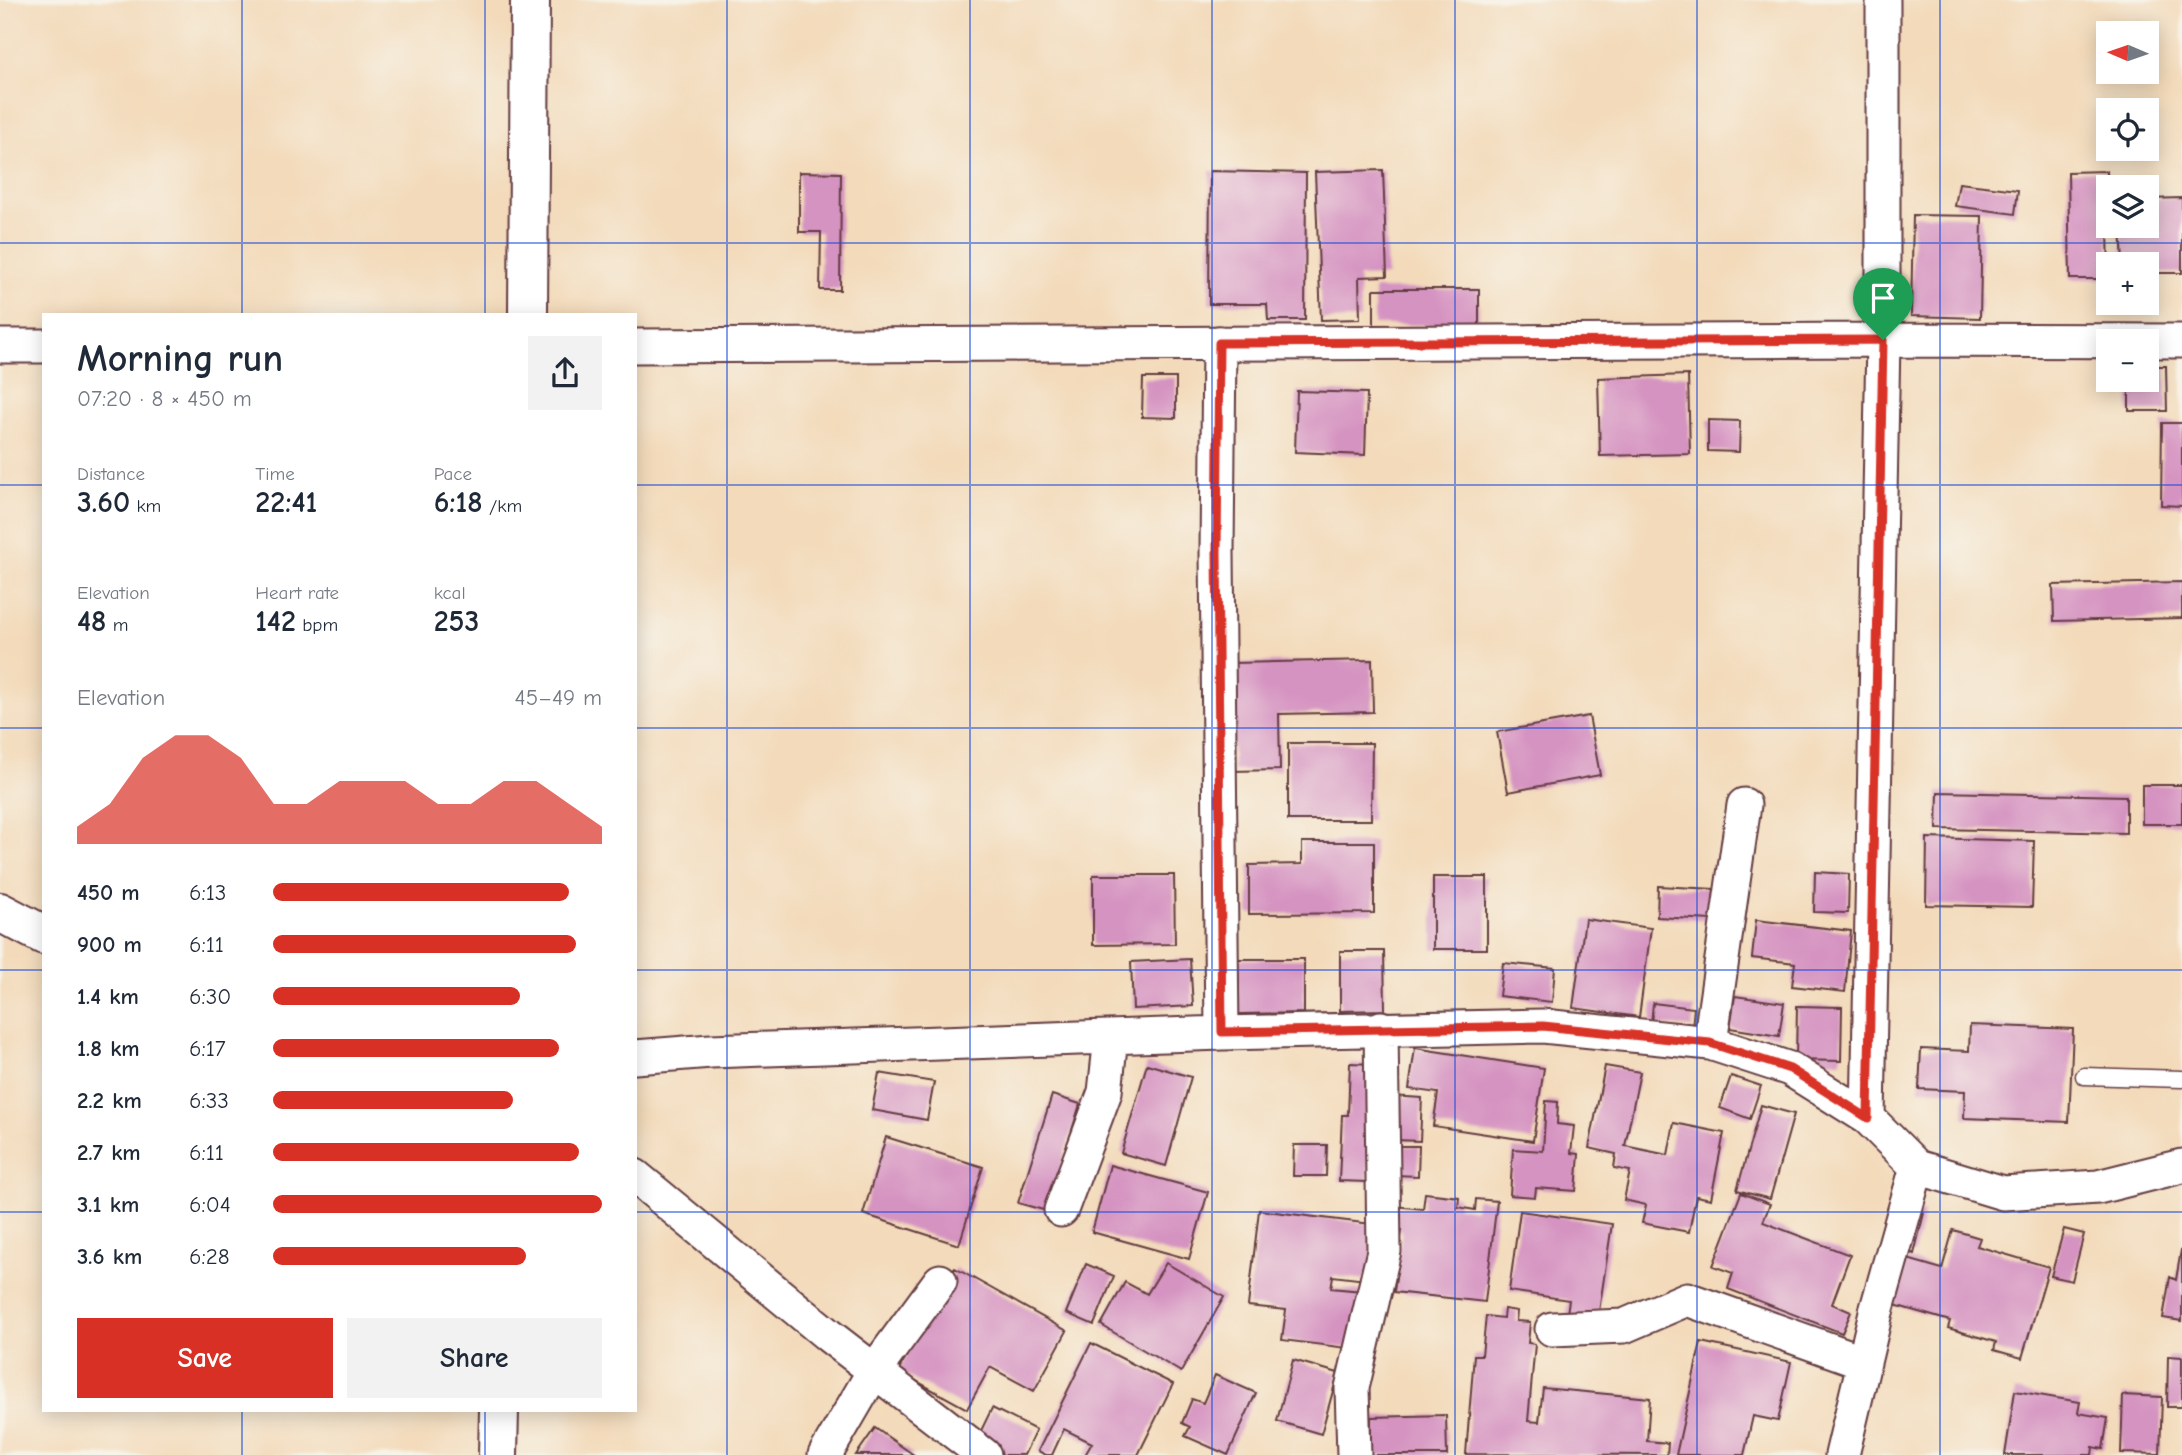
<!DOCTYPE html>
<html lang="en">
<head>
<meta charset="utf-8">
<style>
	:root { --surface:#fff; --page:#f2f2f3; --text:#1f2937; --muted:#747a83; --accent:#d93025 }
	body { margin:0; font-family:"Comic Neue",sans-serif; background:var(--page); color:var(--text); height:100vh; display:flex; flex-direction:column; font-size:26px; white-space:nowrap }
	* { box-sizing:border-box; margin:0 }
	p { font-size:23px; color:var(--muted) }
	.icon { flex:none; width:38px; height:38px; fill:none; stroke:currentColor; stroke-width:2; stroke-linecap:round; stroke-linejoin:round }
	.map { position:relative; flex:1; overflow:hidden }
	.sheet { position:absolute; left:42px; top:313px; width:595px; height:1099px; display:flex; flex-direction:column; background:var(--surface); border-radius:0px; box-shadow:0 4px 18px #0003 }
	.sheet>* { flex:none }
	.needle { width:46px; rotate:272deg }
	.fabs { position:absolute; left:2096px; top:21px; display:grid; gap:14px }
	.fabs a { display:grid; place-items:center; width:63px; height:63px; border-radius:0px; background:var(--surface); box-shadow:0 4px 18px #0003; font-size:35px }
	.pin { position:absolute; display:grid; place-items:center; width:60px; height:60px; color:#fff; margin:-72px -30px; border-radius:50% 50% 50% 0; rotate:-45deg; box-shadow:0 0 7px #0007 }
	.pin .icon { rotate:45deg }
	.round { display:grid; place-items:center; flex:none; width:74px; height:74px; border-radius:0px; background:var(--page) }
	.overview { display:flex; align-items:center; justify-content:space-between; height:119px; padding:0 35px }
	h1 { font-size:38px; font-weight:800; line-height:52px }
	.stats { display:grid; grid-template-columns:repeat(3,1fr); gap:10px; height:119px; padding:7px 35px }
	.stats div { display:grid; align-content:center }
	.stats b { font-size:30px; font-weight:800 }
	.stats small { font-size:19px; font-weight:400 }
	.stats p { font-size:19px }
	.chart { height:196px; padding:14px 35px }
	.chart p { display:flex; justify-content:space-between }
	.chart svg { width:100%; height:126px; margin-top:7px; fill:var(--accent); opacity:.7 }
	.primary-button { display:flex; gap:14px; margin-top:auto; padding:14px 35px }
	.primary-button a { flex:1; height:80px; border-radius:0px; background:var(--accent); color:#fff; font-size:28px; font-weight:800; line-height:80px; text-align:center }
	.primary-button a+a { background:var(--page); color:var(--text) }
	ul { padding:0 35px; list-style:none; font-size:23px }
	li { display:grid; grid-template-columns:112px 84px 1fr; align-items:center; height:52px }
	li i { height:18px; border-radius:9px; background:var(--accent) }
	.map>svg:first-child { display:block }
	.building { fill:#d593c1 }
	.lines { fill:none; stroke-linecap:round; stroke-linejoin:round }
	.lane-casing { stroke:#633b40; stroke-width:19 }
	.street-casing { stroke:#633b40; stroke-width:37 }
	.secondary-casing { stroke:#633b40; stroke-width:42 }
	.lane { stroke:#fff; stroke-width:16 }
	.street { stroke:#fff; stroke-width:33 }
	.secondary { stroke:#fff; stroke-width:38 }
	.route-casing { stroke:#fff; stroke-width:14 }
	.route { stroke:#d93025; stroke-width:9 }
	.grid { fill:none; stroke:#1d4ed8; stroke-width:2; stroke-opacity:0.55 }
</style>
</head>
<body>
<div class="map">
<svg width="2182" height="1455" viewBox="0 0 2182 1455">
	<rect width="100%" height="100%" fill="#f7f3e8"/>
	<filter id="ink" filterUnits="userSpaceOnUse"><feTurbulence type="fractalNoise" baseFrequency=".0143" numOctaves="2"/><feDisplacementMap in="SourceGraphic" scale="14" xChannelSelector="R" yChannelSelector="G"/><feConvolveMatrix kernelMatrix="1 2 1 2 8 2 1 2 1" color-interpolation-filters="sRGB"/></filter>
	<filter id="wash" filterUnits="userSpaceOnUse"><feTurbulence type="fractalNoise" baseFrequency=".00686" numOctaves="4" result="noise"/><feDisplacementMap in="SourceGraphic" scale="28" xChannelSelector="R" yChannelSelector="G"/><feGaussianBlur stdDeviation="1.57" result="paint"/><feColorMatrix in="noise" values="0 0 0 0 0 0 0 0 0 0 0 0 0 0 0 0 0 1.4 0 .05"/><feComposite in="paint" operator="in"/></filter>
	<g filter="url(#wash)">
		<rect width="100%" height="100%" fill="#f3daba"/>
		<g id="blocks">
			<!-- building -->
			<path class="building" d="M 1383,170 L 1387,276 L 1359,277 L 1360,319 L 1321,320 L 1315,172 Z
				M 1210,171 L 1306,173 L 1305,320 L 1268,320 L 1267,304 L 1209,304 Z
				M 2107,171 L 2109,279 L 2070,279 L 2068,172 Z
				M 799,172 L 841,173 L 840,290 L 820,290 L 821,232 L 799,232 Z
				M 1959,183 L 2018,190 L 2015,214 L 1955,206 Z
				M 2182,198 L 2182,273 L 2147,273 L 2147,264 L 2123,264 L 2121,226 L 2147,226 L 2147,199 Z
				M 1913,215 L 1982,216 L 1980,318 L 1911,316 Z
				M 1374,289 L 1479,289 L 1479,325 L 1374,325 Z
				M 2147,366 L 2166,366 L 2167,411 L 2129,411 L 2129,380 L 2147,380 Z
				M 1688,375 L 1690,454 L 1600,456 L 1598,378 Z
				M 1143,378 L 1176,378 L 1176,418 L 1142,417 Z
				M 1297,391 L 1367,393 L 1365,455 L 1295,452 Z
				M 1708,420 L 1740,421 L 1739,452 L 1708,451 Z
				M 2162,423 L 2182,423 L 2182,506 L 2161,505 Z
				M 2182,582 L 2182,618 L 2054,621 L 2053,585 Z
				M 1372,660 L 1373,712 L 1279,714 L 1280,770 L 1233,771 L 1231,663 Z
				M 1589,716 L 1600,775 L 1508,792 L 1497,732 Z
				M 1288,743 L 1372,743 L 1371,820 L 1288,820 Z
				M 2142,785 L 2182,785 L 2182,824 L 2142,824 Z
				M 1938,792 L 2126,796 L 2126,833 L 1937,829 Z
				M 1927,838 L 2034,841 L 2032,907 L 1926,905 Z
				M 1302,842 L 1374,842 L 1374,913 L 1249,914 L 1249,865 L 1302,864 Z
				M 1815,872 L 1849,874 L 1848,913 L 1814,912 Z
				M 1093,875 L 1174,875 L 1175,944 L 1093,945 Z
				M 1433,877 L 1487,877 L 1487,949 L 1433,949 Z
				M 1658,886 L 1714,889 L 1712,920 L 1657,917 Z
				M 1585,919 L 1651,928 L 1639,1017 L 1573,1008 Z
				M 1756,920 L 1851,931 L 1845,992 L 1792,986 L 1795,963 L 1752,958 Z
				M 1340,951 L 1384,951 L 1385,1010 L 1340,1011 Z
				M 1190,959 L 1193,1006 L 1133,1009 L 1131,962 Z
				M 1238,959 L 1304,959 L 1304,1013 L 1238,1014 Z
				M 1503,963 L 1555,968 L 1552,1002 L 1499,996 Z
				M 1735,996 L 1784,1003 L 1779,1036 L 1730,1028 Z
				M 1653,1003 L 1694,1008 L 1692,1028 L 1651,1024 Z
				M 1797,1006 L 1842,1007 L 1841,1061 L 1796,1060 Z
				M 1970,1025 L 2073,1029 L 2069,1122 L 1964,1118 L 1965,1091 L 1919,1089 L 1921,1049 L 1969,1051 Z
				M 1415,1048 L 1544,1068 L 1533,1141 L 1433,1126 L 1438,1093 L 1409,1089 Z
				M 1350,1063 L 1372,1064 L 1368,1182 L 1339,1181 L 1342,1115 L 1348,1115 Z
				M 1147,1064 L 1191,1077 L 1166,1166 L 1121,1153 Z
				M 1605,1066 L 1640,1072 L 1625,1146 L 1668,1155 L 1674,1123 L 1724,1133 L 1711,1199 L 1696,1196 L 1689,1232 L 1642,1223 L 1646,1205 L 1624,1200 L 1630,1171 L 1614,1168 L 1616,1154 L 1589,1148 Z
				M 879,1073 L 934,1082 L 927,1120 L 872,1110 Z
				M 1731,1076 L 1761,1086 L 1750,1119 L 1720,1108 Z
				M 1052,1095 L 1080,1104 L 1047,1211 L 1018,1203 Z
				M 1391,1096 L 1422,1098 L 1420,1141 L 1396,1140 Z
				M 1546,1101 L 1558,1102 L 1557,1124 L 1574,1126 L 1571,1153 L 1579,1154 L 1576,1191 L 1536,1188 L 1535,1197 L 1510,1195 L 1513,1149 L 1543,1151 Z
				M 1761,1105 L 1794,1114 L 1770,1199 L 1737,1190 Z
				M 886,1137 L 983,1167 L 959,1245 L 863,1214 Z
				M 1294,1145 L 1327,1145 L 1326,1176 L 1293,1176 Z
				M 1396,1146 L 1419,1146 L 1418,1176 L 1395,1175 Z
				M 1110,1165 L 1208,1192 L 1189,1259 L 1092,1232 Z
				M 1425,1193 L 1459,1197 L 1458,1207 L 1475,1210 L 1476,1199 L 1497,1201 L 1485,1302 L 1394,1292 L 1402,1230 L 1391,1228 L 1394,1206 L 1423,1209 Z
				M 1741,1193 L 1770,1204 L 1763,1222 L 1850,1255 L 1832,1304 L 1851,1312 L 1842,1333 L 1728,1289 L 1733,1273 L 1713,1266 Z
				M 1259,1210 L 1380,1225 L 1374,1281 L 1333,1276 L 1331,1288 L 1362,1291 L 1355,1349 L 1282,1340 L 1286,1310 L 1248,1306 Z
				M 1914,1210 L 1924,1213 L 1914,1254 L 1905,1251 Z
				M 1520,1211 L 1612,1224 L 1597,1325 L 1566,1320 L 1569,1300 L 1509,1291 Z
				M 2064,1229 L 2084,1234 L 2072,1281 L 2051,1276 Z
				M 1953,1230 L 1980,1238 L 1977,1246 L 2049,1267 L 2022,1358 L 1994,1350 L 1996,1342 L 1948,1328 L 1950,1321 L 1891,1304 L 1904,1258 L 1942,1269 Z
				M 2181,1250 L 2182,1250 L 2182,1321 L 2163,1318 L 2170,1277 L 2176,1280 Z
				M 1166,1263 L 1224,1297 L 1181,1372 L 1101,1325 L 1125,1282 L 1147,1294 Z
				M 1086,1264 L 1114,1276 L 1094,1325 L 1066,1313 Z
				M 955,1268 L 1067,1331 L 1034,1391 L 990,1367 L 967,1409 L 898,1371 Z
				M 1504,1309 L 1517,1311 L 1516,1321 L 1530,1322 L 1528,1343 L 1535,1344 L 1528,1421 L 1539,1422 L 1543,1388 L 1650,1398 L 1647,1441 L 1668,1443 L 1667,1455 L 1466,1454 L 1474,1355 L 1482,1355 L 1486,1316 L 1503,1318 Z
				M 1701,1342 L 1791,1362 L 1778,1421 L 1753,1416 L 1744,1455 L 1676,1455 Z
				M 1091,1343 L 1173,1384 L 1138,1455 L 1085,1455 L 1092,1443 L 1064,1429 L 1052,1455 L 1046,1455 L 1038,1451 Z
				M 2168,1356 L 2182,1357 L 2182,1407 L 2167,1407 Z
				M 1293,1360 L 1338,1373 L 1321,1434 L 1277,1421 Z
				M 1215,1375 L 1256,1393 L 1228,1455 L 1185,1436 L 1190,1427 L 1182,1423 L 1192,1399 L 1203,1403 Z
				M 2015,1391 L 2080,1402 L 2078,1413 L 2108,1418 L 2103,1449 L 2093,1447 L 2092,1455 L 2005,1455 Z
				M 2123,1395 L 2162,1397 L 2160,1454 L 2121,1453 Z
				M 992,1408 L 1036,1430 L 1024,1455 L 999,1455 L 975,1443 Z
				M 1446,1415 L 1447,1455 L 1366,1455 L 1366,1441 L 1371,1441 L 1371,1417 Z
				M 875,1428 L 914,1455 L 856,1455 Z"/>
		</g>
	</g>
	<g filter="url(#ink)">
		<use href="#blocks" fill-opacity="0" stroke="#633b40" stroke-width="2"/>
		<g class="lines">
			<defs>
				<path id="lane" d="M 2084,1076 L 2182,1079"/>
				<path id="street" d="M 1219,343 L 1217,552 L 1222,1033
					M 0,346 L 44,346
					M 635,346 L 1883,340 L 2182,341
					M 1710,1043 L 1744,805
					M 635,1057 L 711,1051 L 1222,1033 L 1543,1026 L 1710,1043 L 1790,1069 L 1868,1118 L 1917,1167 L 2003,1193 L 2098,1187 L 2182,1166
					M 1868,1118 L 1883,340 L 1883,0
					M 635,1176 L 828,1335 L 984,1455
					M 1061,1210 L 1105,1092 L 1111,1037
					M 1552,1329 L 1624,1326 L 1687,1299 L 1864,1362
					M 825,1455 L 874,1371 L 940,1281
					M 1354,1455 L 1352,1388 L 1384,1251 L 1381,1028
					M 1842,1455 L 1876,1312 L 1917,1167"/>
				<path id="secondary" d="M 528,315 L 530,0
					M 0,912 L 44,935
					M 498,1455 L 499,1410"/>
			</defs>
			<!-- lane casing -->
			<use href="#lane" class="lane-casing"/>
			<!-- street casing -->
			<use href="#street" class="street-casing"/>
			<!-- secondary casing -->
			<use href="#secondary" class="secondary-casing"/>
			<!-- lane -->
			<use href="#lane" class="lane"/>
			<!-- street -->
			<use href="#street" class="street"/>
			<!-- secondary -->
			<use href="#secondary" class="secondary"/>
		</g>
	</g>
	<g class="lines" filter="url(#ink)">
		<defs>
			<path id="route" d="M 1883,340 L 1868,1118 L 1790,1069 L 1710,1043 L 1543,1026 L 1222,1032 L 1217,552 L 1219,343 Z"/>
		</defs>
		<!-- route casing -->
		<use href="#route" class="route-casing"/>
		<!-- route -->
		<use href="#route" class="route"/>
	</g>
	<!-- grid -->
	<path class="grid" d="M 242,0 L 242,315M 485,0 L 485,315M 727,0 L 727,1455M 970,0 L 970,1455M 1212,0 L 1212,1455M 1455,0 L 1455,1455M 1697,0 L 1697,1455M 1940,0 L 1940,1455M 0,243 L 2182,243M 0,485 L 44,485M 635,485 L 2182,485M 0,728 L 44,728M 635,728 L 2182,728M 0,970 L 44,970M 635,970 L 2182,970M 0,1212 L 44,1212M 635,1212 L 2182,1212M 242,1410 L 242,1455M 485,1410 L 485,1455"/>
</svg>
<div class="fabs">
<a><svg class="needle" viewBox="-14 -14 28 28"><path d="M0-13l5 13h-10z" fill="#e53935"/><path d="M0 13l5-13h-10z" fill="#747a83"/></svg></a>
<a><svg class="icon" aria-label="locate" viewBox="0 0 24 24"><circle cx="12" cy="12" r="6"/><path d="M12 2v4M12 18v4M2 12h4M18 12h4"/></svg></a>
<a><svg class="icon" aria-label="layers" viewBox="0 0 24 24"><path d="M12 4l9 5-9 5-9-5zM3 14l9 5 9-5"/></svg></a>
<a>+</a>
<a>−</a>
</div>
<div class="pin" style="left:1883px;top:340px;background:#1e9e55"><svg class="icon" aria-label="arrive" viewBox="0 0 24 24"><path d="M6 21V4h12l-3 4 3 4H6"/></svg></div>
<section class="sheet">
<div class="overview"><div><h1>Morning run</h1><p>07:20 · 8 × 450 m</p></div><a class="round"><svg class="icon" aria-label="share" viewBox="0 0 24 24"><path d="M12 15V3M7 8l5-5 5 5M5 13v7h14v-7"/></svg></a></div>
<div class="stats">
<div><p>Distance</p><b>3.60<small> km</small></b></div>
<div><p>Time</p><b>22:41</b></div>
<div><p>Pace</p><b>6:18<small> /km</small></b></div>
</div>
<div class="stats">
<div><p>Elevation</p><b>48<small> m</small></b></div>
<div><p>Heart rate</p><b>142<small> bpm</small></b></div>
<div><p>kcal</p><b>253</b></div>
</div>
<div class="chart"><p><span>Elevation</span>45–49 m</p>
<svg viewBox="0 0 160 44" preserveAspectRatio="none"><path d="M0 44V38L10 30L20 14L30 6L40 6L50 14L60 30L70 30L80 22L90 22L100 22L110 30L120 30L130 22L140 22L150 30L160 38V44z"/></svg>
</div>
<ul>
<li><b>450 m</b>6:13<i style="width:90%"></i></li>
<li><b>900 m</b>6:11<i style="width:92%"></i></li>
<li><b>1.4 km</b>6:30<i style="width:75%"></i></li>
<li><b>1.8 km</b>6:17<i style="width:87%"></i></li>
<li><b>2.2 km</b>6:33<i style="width:73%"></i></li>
<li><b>2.7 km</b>6:11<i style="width:93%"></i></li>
<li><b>3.1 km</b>6:04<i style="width:100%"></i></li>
<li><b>3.6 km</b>6:28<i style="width:77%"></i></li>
</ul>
<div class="primary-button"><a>Save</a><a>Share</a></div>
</section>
</div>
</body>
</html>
